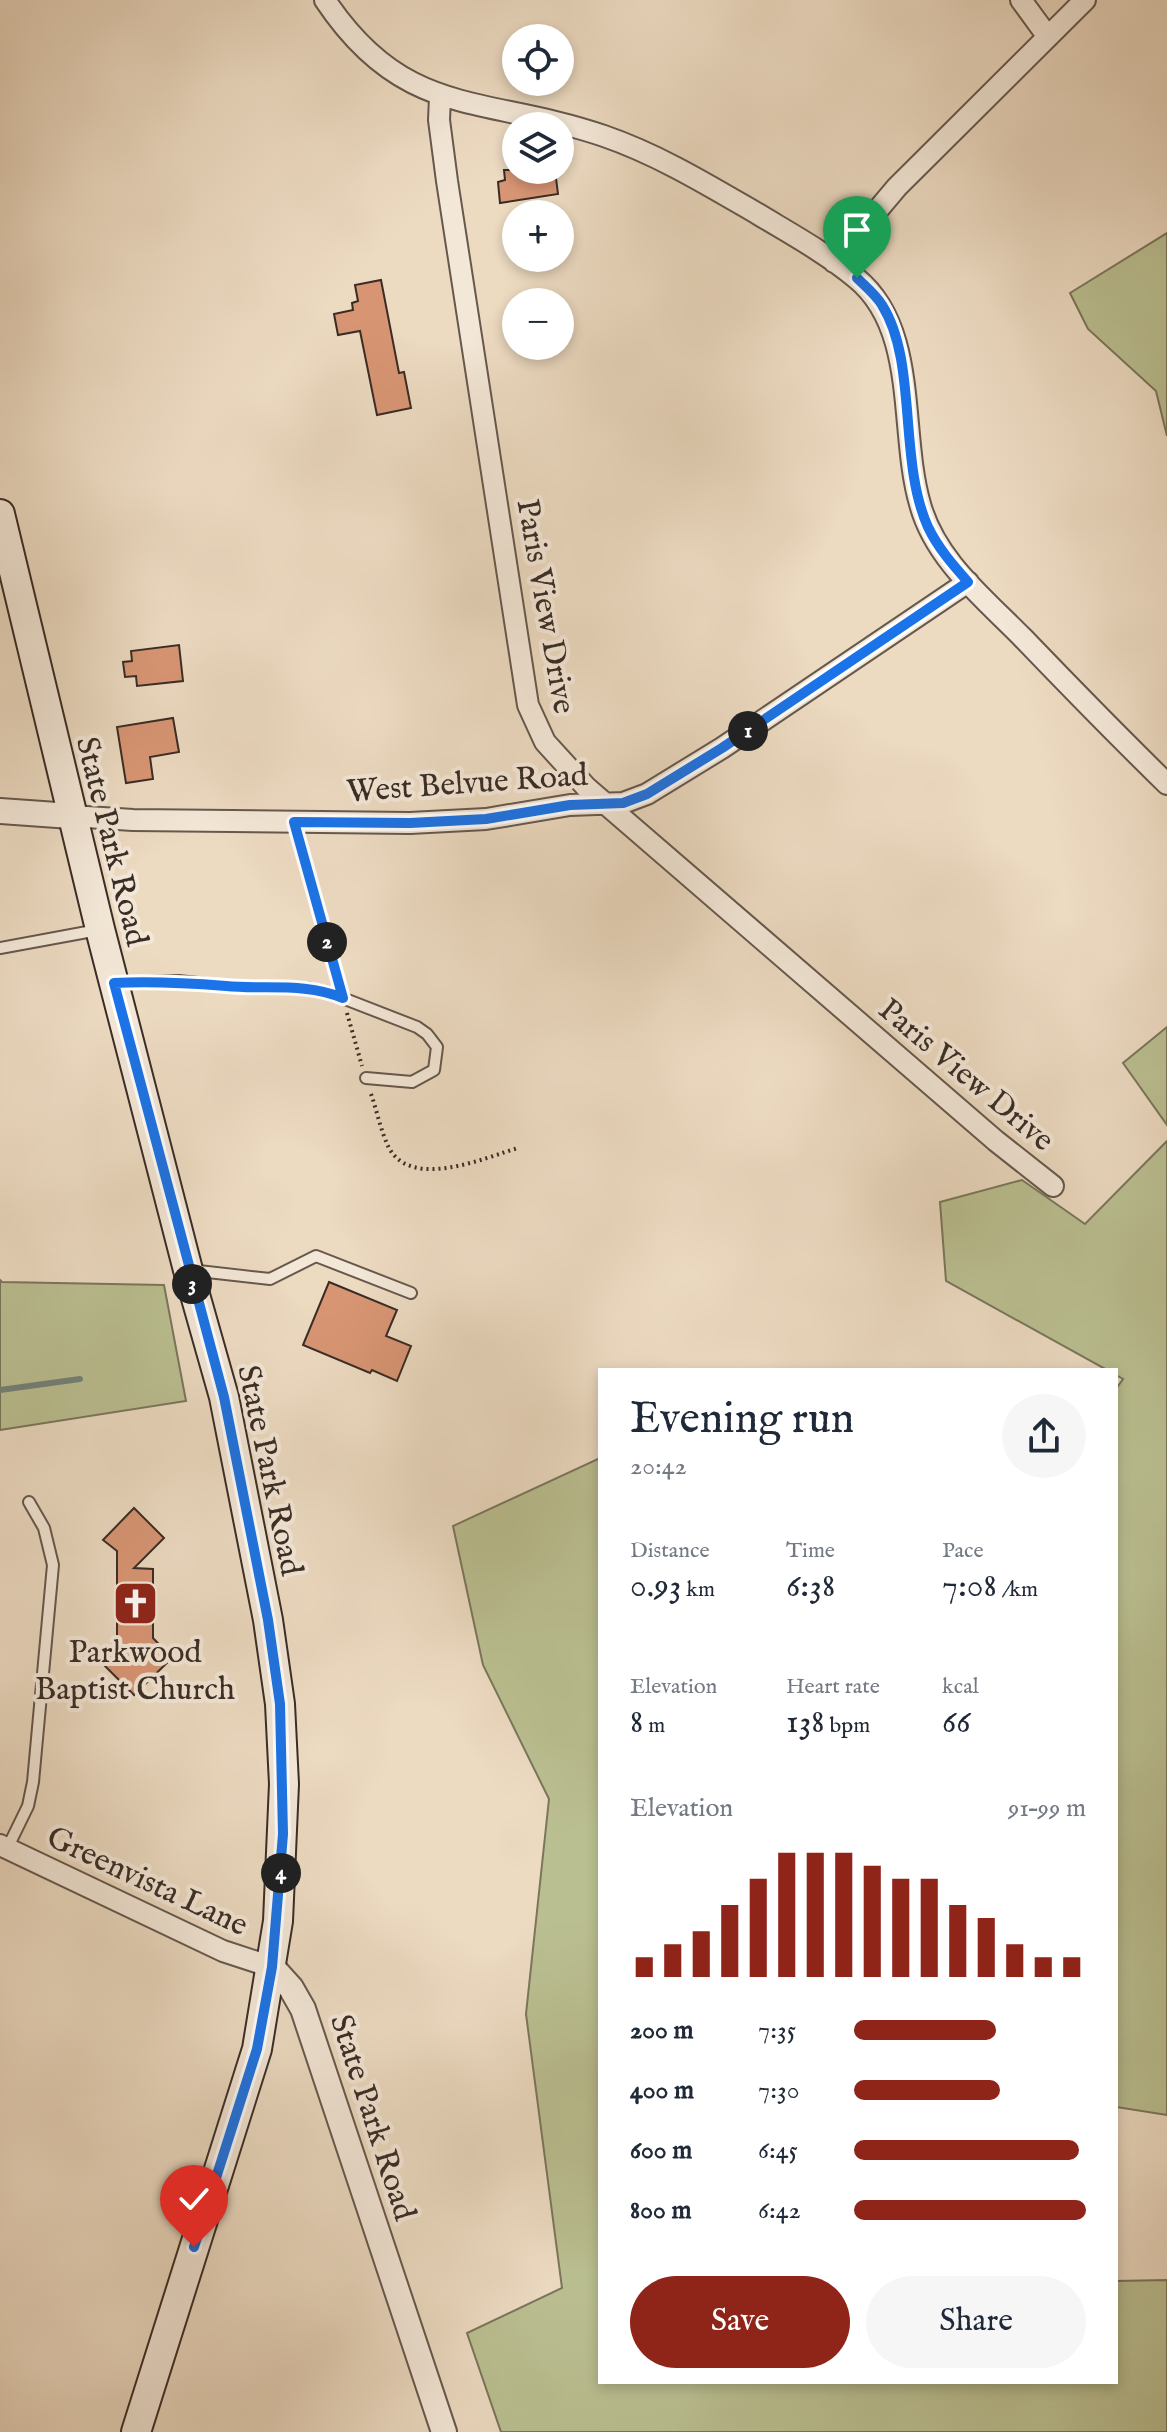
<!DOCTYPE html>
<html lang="en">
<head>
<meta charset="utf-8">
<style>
	:root { --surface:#fff; --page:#f6f6f7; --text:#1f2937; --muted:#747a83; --accent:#8f2418 }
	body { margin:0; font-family:"IM FELL English",serif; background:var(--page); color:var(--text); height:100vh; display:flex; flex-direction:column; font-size:30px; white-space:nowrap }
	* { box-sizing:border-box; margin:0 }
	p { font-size:26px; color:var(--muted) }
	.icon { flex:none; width:44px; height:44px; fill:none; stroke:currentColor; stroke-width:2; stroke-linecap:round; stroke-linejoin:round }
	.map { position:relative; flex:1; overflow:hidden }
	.sheet { position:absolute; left:598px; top:1368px; width:520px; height:1016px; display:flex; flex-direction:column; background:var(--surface); border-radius:0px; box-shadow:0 4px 12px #0003 }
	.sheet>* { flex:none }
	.fabs { position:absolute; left:502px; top:24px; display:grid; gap:16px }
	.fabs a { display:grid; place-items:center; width:72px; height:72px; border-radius:50%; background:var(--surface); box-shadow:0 4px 12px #0003; font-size:40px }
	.pin { position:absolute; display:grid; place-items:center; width:68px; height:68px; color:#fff; margin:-82px -34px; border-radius:50% 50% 50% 0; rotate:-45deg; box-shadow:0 0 8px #0007 }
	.pin .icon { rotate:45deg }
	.km { position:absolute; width:40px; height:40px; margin:-20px; border-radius:50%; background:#222; color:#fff; font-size:22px; line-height:40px; text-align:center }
	.round { display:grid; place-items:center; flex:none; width:84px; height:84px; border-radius:42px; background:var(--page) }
	.head { display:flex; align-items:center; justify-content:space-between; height:136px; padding:0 32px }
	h1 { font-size:44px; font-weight:600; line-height:60px }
	.stats { display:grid; grid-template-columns:repeat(3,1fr); gap:12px; height:136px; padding:8px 32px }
	.stats div { display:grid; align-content:center }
	.stats b { font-size:34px; font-weight:600 }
	.stats small { font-size:22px; font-weight:400 }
	.stats p { font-size:22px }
	.chart { height:224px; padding:16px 32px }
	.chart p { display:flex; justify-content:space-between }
	.chart svg { width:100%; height:144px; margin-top:8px; stroke:var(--accent); stroke-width:6 }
	.primary-button { display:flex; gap:16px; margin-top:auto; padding:16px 32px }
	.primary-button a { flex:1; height:92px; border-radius:48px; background:var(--accent); color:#fff; font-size:32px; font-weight:600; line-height:92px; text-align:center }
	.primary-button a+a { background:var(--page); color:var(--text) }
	ul { padding:0 32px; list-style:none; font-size:26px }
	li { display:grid; grid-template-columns:128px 96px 1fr; align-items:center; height:60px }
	li i { height:20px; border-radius:10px; background:var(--accent) }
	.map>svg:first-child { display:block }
	.green { fill:#babf91; stroke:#7a765c; stroke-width:2 }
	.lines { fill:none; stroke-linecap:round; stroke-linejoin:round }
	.stream { stroke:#738279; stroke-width:6 }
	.building { fill:#d89574; stroke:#392c26; stroke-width:2 }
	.service-casing { stroke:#66584d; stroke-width:14 }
	.minor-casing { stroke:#66584d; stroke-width:24 }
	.tertiary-casing { stroke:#66584d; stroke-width:28 }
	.secondary-casing { stroke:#392c26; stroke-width:32 }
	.path { stroke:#392c26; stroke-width:4; stroke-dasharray:2 4; stroke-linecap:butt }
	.service { stroke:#f3e7d7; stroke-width:10 }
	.minor { stroke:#f3e7d7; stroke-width:20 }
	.tertiary { stroke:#f3e7d7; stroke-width:24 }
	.secondary { stroke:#f3e7d7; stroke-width:28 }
	.route-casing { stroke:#fff; stroke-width:16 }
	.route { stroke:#1a73e8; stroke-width:10 }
	.labels { text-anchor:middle; stroke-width:8; stroke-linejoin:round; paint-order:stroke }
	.street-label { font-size:32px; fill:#392c26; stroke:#f3e7d7 }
	.poi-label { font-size:32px; fill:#392c26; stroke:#f3e7d7 }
</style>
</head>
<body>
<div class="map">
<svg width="1167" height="2432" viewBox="0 0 1167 2432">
	<rect width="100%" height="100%" fill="#ecdac1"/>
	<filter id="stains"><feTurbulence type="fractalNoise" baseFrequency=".0025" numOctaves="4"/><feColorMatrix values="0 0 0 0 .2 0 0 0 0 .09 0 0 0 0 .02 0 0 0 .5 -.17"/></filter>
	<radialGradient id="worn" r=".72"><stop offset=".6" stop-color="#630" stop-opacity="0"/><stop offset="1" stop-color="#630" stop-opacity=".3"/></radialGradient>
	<!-- green -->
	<path class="green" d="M 1167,233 L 1167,436 L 1156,391 L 1088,329 L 1070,293 Z
		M 1167,1027 L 1167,1125 L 1123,1063 Z
		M 1167,1141 L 1167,2115 L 1116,2107 L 1116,1389 L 1123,1379 L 1116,1375 L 1116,1370 L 1107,1370 L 946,1281 L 940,1202 L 1022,1180 L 1085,1224 Z
		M 0,1280 L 2,1282 L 164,1285 L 186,1401 L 0,1430 Z
		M 600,1458 L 600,2382 L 1116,2382 L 1116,2281 L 1167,2280 L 1167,2432 L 501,2432 L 467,2333 L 562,2288 L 526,2014 L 549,1799 L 483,1665 L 453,1526 Z"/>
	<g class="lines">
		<!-- stream -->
		<path class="stream" d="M 0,1390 L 80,1379"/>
	</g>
	<!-- building -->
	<path class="building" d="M 504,170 L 555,170 L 558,194 L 500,203 L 498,182 L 505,180 Z
		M 381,280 L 399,373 L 404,372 L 411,408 L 377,415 L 360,331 L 338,335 L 334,314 L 353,310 L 352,303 L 358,301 L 355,285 Z
		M 179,645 L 183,681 L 137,686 L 136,676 L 125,677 L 123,662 L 132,661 L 131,651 Z
		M 173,718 L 179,752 L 150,757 L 153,779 L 126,783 L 117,727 Z
		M 329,1282 L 397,1310 L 386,1336 L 411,1346 L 397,1381 L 372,1370 L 370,1373 L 303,1345 Z
		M 134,1508 L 164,1538 L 134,1568 L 153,1569 L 153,1638 L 172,1658 L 134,1695 L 97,1658 L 117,1640 L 117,1551 L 103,1540 Z"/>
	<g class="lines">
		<defs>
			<path id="service" d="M 0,948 L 98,930
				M 116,983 L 179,981 L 225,986 L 306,988 L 327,992 L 417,1027 L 427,1034 L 437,1047 L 434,1070 L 412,1082 L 366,1078
				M 190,1270 L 270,1279 L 316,1256 L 411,1293
				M 7,1849 L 28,1806 L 33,1782 L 53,1565 L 44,1528 L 29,1502"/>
			<path id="minor" d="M 325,0 C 405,120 485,95 604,136 C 659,155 708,185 758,214 C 791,234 826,253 856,278 C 919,329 899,432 920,504 C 935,560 985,599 1024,639 C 1071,688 1119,737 1167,784
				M 1021,0 L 1048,37
				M 440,97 L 439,120 L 447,181 L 528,705 L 545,742 L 586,787 L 996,1141 L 1053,1186
				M 834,262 L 897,187 L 1085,0
				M 71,816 L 133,820 L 410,823 L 486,819 L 570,805 L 623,803 L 647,794 L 722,748 L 968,582
				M 0,1845 L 223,1951 L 272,1967"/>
			<path id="tertiary" d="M 0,811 L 71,816
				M 272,1967 L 291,1988 L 303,2009 L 444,2432"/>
			<path id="secondary" d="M 0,514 L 100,929 L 188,1270 L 224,1397 L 268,1620 L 280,1704 L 284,1784 L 278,1921 L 257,2049 L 136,2432"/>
		</defs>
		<!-- service casing -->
		<use href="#service" class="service-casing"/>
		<!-- minor casing -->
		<use href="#minor" class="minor-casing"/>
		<!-- tertiary casing -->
		<use href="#tertiary" class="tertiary-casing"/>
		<!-- secondary casing -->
		<use href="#secondary" class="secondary-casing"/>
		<!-- path -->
		<path class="path" d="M 298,840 L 338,982
			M 347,1013 L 362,1066
			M 371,1094 C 377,1111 381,1132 389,1148 C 412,1190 484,1158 518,1148"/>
		<!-- service -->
		<use href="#service" class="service"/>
		<!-- minor -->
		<use href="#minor" class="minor"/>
		<!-- tertiary -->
		<use href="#tertiary" class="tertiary"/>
		<!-- secondary -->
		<use href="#secondary" class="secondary"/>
	</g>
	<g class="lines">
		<defs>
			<path id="route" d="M 194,2247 L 257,2049 L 272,1967 L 283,1834 L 280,1704 L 268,1620 L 224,1397 L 114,983 C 152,981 188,983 226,986 C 266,990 304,982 343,998 L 294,822 L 410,823 L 486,819 L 570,805 L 623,803 L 647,794 L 722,748 L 968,582 C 953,565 938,548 928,527 C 898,461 918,362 882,305 C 876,295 866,287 857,278"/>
		</defs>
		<!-- route casing -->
		<use href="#route" class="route-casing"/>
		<!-- route -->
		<use href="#route" class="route"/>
	</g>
	<!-- icons -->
	<defs>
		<symbol id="church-square" viewBox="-11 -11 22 22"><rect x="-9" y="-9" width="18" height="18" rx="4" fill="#8f2418" stroke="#f3e7d7"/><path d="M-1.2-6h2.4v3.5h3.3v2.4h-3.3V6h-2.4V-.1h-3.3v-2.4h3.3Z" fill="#fff"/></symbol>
	</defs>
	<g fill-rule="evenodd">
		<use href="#church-square" x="110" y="1578" width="51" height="51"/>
	</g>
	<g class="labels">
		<!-- street labels -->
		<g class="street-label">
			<text transform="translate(547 606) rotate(80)" y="11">Paris View Drive</text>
			<text transform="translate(467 782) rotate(-4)" y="11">West Belvue Road</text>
			<text transform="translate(113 841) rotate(76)" y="11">State Park Road</text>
			<text transform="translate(967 1074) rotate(40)" y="11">Paris View Drive</text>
			<text transform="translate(271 1470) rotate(78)" y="11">State Park Road</text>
			<text transform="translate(148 1880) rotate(25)" y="11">Greenvista Lane</text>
			<text transform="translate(374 2117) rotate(72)" y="11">State Park Road</text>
		</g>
		<!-- poi labels -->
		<g class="poi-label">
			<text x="135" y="1662">Parkwood<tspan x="135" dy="37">Baptist Church</tspan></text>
		</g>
	</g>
	<rect width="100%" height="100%" filter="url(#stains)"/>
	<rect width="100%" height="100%" fill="url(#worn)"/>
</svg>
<div class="fabs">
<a><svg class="icon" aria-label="locate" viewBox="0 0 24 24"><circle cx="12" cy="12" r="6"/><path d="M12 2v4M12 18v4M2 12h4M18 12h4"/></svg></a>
<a><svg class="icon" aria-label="layers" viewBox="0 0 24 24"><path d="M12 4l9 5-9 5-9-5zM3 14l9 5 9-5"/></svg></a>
<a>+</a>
<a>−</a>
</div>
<div class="pin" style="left:857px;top:278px;background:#1e9e55"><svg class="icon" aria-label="arrive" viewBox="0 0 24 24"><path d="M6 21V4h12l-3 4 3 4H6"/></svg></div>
<div class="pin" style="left:194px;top:2247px;background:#d93025"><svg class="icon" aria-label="check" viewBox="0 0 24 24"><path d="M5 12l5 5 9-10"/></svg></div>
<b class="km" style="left:748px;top:731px">1</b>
<b class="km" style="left:327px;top:942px">2</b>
<b class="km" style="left:192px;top:1284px">3</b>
<b class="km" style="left:281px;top:1873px">4</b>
<section class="sheet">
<div class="head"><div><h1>Evening run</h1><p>20:42</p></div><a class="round"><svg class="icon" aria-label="share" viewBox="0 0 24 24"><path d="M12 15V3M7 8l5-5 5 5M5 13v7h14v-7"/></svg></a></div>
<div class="stats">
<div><p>Distance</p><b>0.93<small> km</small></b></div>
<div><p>Time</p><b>6:38</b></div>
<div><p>Pace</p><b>7:08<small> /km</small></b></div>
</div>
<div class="stats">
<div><p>Elevation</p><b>8<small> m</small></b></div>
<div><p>Heart rate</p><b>138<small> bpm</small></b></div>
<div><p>kcal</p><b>66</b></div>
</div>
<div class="chart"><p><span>Elevation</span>91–99 m</p>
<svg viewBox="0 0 160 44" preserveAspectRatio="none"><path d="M5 44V38M15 44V34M25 44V30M35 44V22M45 44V14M55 44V6M65 44V6M75 44V6M85 44V10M95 44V14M105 44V14M115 44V22M125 44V26M135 44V34M145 44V38M155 44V38"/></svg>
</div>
<ul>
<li><b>200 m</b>7:35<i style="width:61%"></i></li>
<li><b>400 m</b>7:30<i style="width:63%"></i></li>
<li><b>600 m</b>6:45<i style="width:97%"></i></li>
<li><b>800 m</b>6:42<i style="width:100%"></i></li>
</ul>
<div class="primary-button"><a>Save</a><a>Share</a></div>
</section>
</div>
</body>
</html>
